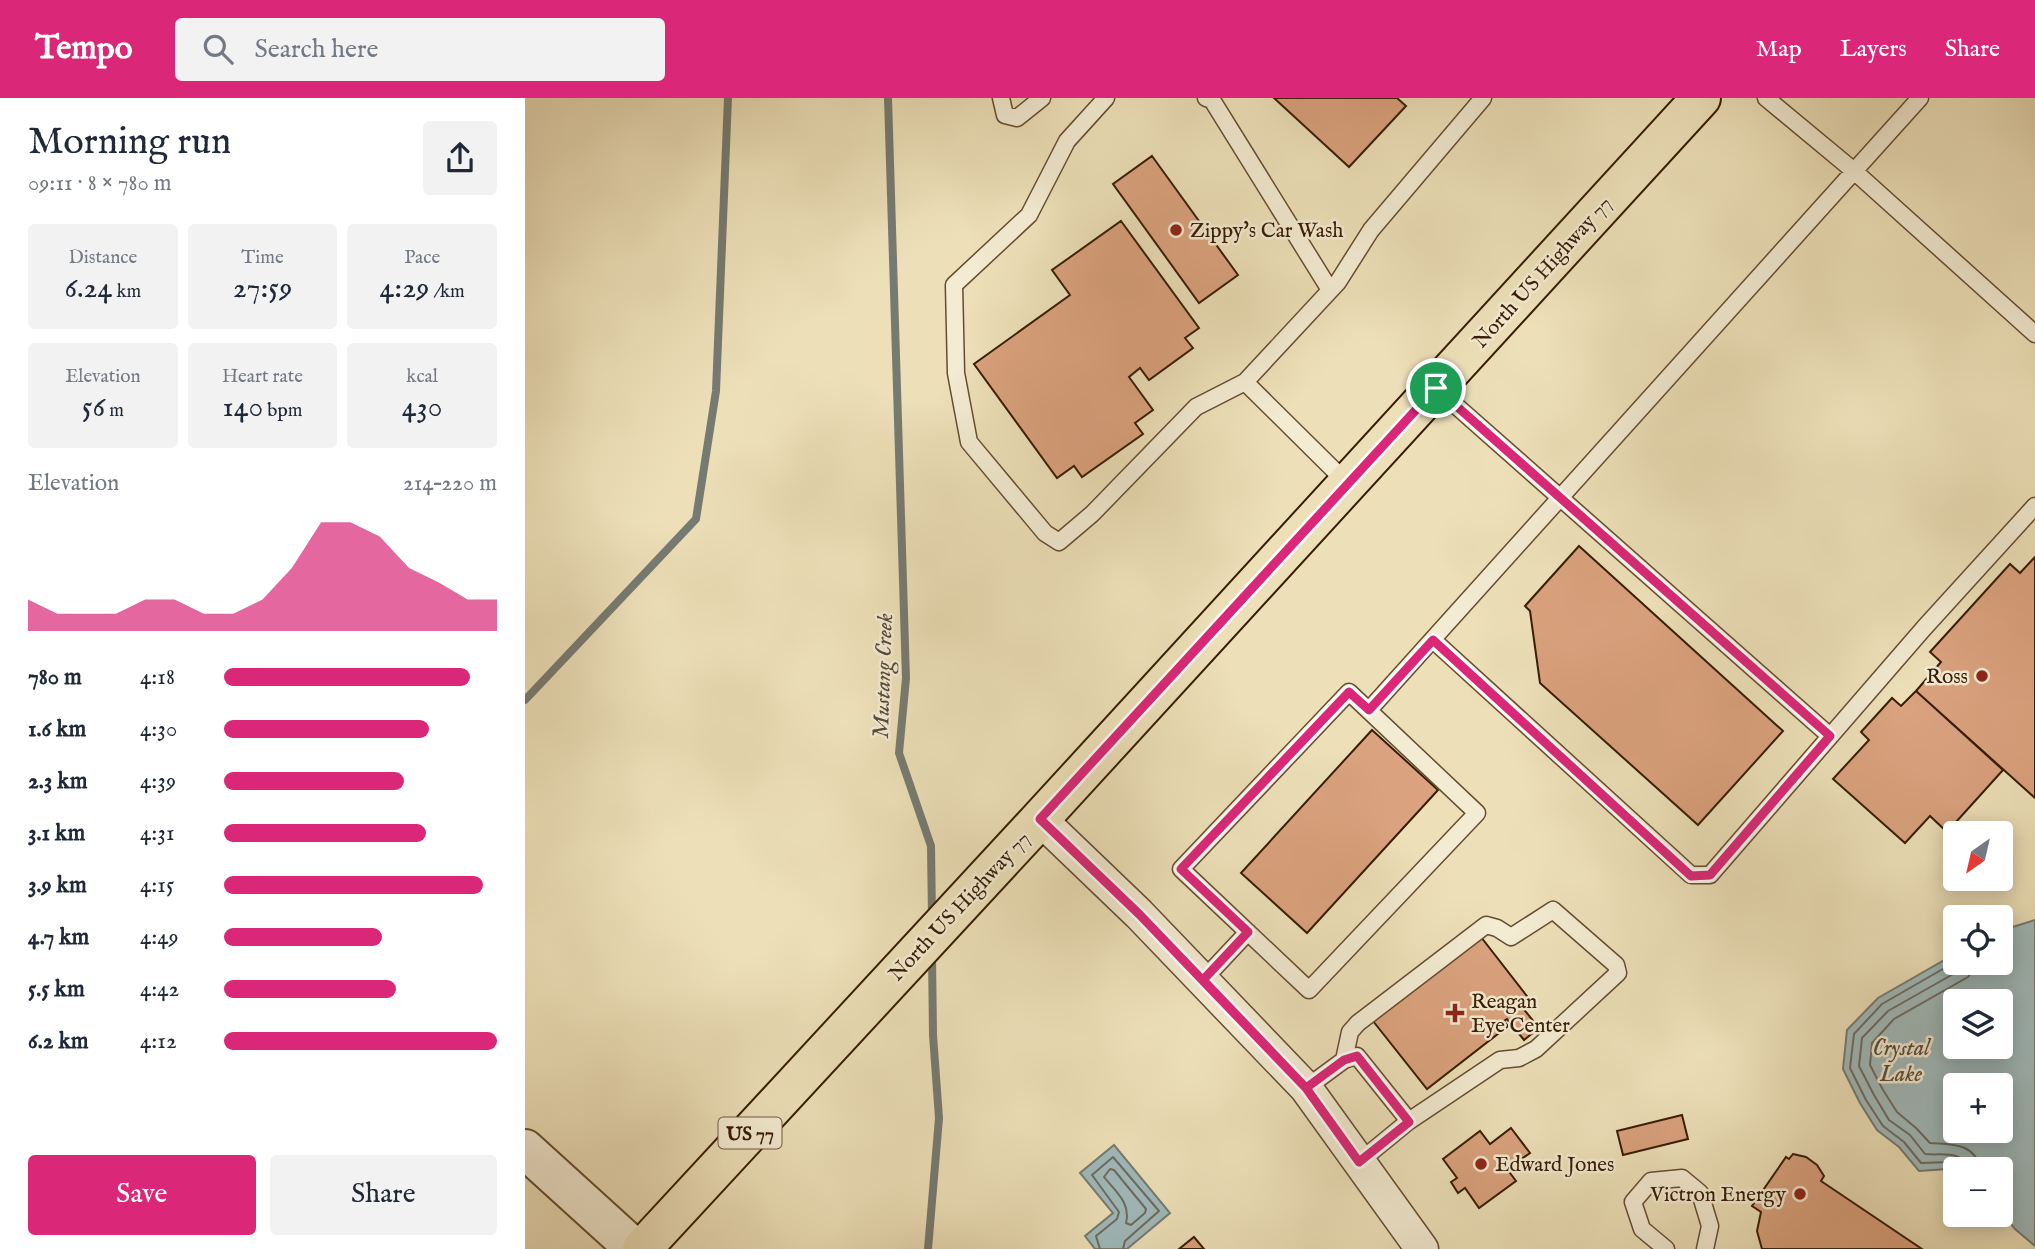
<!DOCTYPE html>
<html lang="en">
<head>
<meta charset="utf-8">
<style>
	:root { --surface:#fff; --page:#f2f2f3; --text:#1f2937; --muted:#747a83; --accent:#db2777 }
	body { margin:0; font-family:"IM FELL English",serif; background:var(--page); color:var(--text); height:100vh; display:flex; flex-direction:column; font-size:26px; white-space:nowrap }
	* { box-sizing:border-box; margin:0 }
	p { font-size:23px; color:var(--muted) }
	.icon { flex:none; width:38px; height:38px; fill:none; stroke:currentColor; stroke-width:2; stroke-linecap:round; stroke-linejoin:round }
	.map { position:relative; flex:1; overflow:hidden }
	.drawer { display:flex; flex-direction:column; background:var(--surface); width:525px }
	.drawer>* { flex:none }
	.needle { width:46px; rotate:214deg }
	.tools { position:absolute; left:1418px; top:723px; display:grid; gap:14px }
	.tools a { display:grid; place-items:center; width:70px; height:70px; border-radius:7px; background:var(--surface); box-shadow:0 4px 18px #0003; font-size:35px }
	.pin { position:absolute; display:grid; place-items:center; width:60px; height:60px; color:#fff; margin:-30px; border:4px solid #fff; border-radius:50%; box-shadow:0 2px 7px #0007 }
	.round { display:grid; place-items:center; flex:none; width:74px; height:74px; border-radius:7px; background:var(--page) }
	.headline { display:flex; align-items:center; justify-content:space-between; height:119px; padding:0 28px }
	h1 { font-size:38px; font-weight:600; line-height:52px }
	.stats { display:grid; grid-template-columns:repeat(3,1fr); gap:10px; height:119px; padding:7px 28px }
	.stats div { display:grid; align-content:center; border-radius:7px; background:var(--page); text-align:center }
	.stats b { font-size:30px; font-weight:600 }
	.stats small { font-size:19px; font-weight:400 }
	.stats p { font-size:19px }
	.chart { height:196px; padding:14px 28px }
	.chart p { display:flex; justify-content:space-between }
	.chart svg { width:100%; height:126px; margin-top:7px; fill:var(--accent); opacity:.7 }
	.primary-button { display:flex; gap:14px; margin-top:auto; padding:14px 28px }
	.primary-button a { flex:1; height:80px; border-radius:7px; background:var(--accent); color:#fff; font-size:28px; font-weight:600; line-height:80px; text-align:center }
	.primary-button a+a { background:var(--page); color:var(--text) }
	ul { padding:0 28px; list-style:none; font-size:23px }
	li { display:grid; grid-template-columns:112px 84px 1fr; align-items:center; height:52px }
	li i { height:18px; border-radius:9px; background:var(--accent) }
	header { display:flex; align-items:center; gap:42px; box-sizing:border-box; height:98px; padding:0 35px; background:var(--accent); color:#fff }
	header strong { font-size:33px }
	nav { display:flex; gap:38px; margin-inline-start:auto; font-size:24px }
	.search { width:490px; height:63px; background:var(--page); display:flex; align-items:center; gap:18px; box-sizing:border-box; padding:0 24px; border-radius:7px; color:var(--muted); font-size:26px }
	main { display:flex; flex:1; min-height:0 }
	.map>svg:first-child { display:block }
	.water { fill:#a0babb; stroke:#767b72; stroke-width:2; fill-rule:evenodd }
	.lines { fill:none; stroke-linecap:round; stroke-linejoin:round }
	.shore { stroke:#6c6b60; stroke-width:2 }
	.stream { stroke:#767b72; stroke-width:8 }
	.building { fill:#daa27e; stroke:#381c04; stroke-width:2 }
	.service-casing { stroke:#654d31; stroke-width:19 }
	.minor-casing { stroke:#654d31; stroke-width:35 }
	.tertiary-casing { stroke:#654d31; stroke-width:42 }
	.primary-casing { stroke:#381c04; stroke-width:42 }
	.service { stroke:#f3ebd2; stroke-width:16 }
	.minor { stroke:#f3ebd2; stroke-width:32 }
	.tertiary { stroke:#f3ebd2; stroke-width:38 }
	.primary { stroke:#ede0b9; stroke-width:38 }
	.route-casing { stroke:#fff; stroke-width:14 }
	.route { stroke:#db2777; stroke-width:9 }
	.poi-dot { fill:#8f2418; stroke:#f3ebd2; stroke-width:2.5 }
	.labels { text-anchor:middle; stroke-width:5; stroke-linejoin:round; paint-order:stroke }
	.shield { fill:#f3ebd2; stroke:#705a42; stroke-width:2 }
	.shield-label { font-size:19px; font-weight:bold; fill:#381c04 }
	.poi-label { font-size:21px; fill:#381c04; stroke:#f3ebd2; text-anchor:start }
	.street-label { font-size:21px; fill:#381c04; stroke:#f3ebd2 }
	.water-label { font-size:23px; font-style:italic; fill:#574b3b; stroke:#f3ebd2 }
</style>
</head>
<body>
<header>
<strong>Tempo</strong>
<div class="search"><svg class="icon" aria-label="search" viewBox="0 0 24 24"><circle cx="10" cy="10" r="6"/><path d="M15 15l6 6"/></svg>Search here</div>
<nav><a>Map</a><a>Layers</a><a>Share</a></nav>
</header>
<main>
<section class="drawer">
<div class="headline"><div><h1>Morning run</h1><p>09:11 · 8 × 780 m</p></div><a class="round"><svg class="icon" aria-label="share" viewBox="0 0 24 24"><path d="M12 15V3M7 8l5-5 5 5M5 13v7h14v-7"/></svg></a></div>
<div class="stats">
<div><p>Distance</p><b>6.24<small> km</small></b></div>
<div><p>Time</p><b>27:59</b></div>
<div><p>Pace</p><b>4:29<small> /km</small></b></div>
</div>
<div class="stats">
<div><p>Elevation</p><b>56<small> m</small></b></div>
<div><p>Heart rate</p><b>140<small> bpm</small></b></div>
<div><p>kcal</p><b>430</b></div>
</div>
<div class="chart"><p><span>Elevation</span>214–220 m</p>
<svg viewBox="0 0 160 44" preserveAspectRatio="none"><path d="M0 44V33L10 38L20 38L30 38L40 33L50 33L60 38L70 38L80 33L90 22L100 6L110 6L120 11L130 22L140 27L150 33L160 33V44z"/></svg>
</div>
<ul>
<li><b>780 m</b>4:18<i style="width:90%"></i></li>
<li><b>1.6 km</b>4:30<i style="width:75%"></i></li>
<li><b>2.3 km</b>4:39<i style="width:66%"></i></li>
<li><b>3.1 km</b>4:31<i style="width:74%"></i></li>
<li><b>3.9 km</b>4:15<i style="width:95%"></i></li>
<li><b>4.7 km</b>4:49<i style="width:58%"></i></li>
<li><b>5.5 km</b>4:42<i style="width:63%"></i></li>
<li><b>6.2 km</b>4:12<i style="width:100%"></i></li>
</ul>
<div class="primary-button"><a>Save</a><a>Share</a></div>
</section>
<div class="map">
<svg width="1510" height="1151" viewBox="0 0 1510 1151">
	<rect width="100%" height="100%" fill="#ede0b9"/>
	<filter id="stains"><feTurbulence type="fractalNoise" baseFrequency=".00286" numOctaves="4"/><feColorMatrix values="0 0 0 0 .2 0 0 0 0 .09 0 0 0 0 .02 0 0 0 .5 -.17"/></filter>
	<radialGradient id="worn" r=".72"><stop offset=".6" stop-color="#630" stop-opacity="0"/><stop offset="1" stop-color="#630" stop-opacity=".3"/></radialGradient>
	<!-- water -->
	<path class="water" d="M 1510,822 L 1510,1148 L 1490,1131 L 1475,1111 L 1475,1071 L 1430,1071 L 1430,1074 L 1423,1071 L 1394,1073 L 1374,1049 L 1352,1032 L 1335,1005 L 1318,971 L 1322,932 L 1353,900 L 1430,856 L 1430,864 L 1475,864 L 1475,833 ZM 1430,903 L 1475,903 L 1475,948 L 1430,948 ZM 1430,987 L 1475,987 L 1475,1032 L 1430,1032 Z
		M 589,1047 L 645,1115 L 602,1151 L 570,1151 L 560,1138 L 588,1115 L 555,1075 Z"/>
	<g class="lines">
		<!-- shore -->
		<path class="shore" d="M 1430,864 L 1357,906 L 1329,936 L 1325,970 L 1341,1002 L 1358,1028 L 1379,1044 L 1396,1065 L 1424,1064 L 1436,1071
			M 1443,864 L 1437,871 L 1363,913 L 1337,940 L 1334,968 L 1349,997 L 1364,1022 L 1385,1037 L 1400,1056 C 1417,1058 1435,1051 1445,1071
			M 1454,864 L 1443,879 L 1369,921 L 1347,945 L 1345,967 L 1358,992 L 1372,1014 L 1391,1030 L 1405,1045 C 1427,1046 1449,1045 1456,1071
			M 585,1071 L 589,1072 L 621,1111 L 620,1115 L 606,1127 L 601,1125 C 606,1105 591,1094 579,1079 Z
			M 575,1151 L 571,1138 L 592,1121 L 594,1114 L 567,1077 L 588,1059 L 634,1113 L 600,1143 L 598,1151"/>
		<!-- stream -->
		<path class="stream" d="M 363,0 L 381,580 L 374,655 L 406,748 L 407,820
			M 0,602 L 171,421 L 191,293 L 203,0
			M 403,1151 L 414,1020 L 408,937 L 407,857"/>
	</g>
	<!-- building -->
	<path class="building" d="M 749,0 L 872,0 L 881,8 L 824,69 Z
		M 627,58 L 713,177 L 674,205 L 588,86 Z
		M 596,123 L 674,230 L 660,240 L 668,250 L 624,282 L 615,270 L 604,279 L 628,312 L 610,325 L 618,336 L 557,379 L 549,368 L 532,380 L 449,266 L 545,197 L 527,172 Z
		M 1054,448 L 1258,633 L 1173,727 L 1015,585 L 1005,513 L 1000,508 Z
		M 1510,459 L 1510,700 L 1391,593 L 1416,564 L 1405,554 L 1485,466 L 1495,475 Z
		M 1391,593 L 1478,672 L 1422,734 L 1405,718 L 1380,745 L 1308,681 L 1344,642 L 1336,634 L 1367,600 L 1376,608 Z
		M 847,632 L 913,692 L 782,835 L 716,775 Z
		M 956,839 L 1005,902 L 997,909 L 1014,930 L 999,942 L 982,921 L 979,923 L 983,928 L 902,991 L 848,923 Z
		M 1157,1017 L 1163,1041 L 1098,1057 L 1092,1033 Z
		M 986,1030 L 1005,1055 L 982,1071 L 991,1083 L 954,1110 L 940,1090 L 933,1095 L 926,1084 L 932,1080 L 918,1061 L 955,1033 L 965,1046 Z
		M 1268,1056 L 1281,1059 L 1292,1067 L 1299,1078 L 1296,1083 L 1397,1151 L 1237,1151 L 1232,1133 L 1236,1114 L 1227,1108 L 1261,1059 L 1264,1061 Z
		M 669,1139 L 679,1151 L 654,1151 Z"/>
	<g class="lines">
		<defs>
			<path id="service" d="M 476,0 L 480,17 L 492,20 L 517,0
				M 581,0 L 542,43 L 504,117 L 429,187 L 431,275 L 444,344 L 520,435 L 534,444 L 567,416 L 671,309 L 720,284
				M 681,0 L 687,2 L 805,192
				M 1241,0 L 1329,73 L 1510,236
				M 911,290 L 1305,638
				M 822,385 L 720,284 L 813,184 L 846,132 L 958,0
				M 908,542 L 1166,777 L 1185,777 L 1399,530 L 1510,408
				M 824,594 L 952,715 L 784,892 L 656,771 Z
				M 844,612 L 1395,0
				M 678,882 L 723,834
				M 819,962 L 825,934 L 833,925 L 961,827 L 972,830 L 986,839 L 1028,812 L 1091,867 L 1093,875 L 1011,951 L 994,960 L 975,962 L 884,1023
				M 781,990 L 819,962 L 832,958 L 884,1023 L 834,1064
				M 1141,1151 L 1117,1131 L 1108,1104 L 1126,1083 L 1157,1080 L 1175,1095 L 1185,1128 L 1180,1151"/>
			<path id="minor" d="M 515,721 L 614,816 L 781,990 L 897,1151"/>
			<path id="tertiary" d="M 0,1051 L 110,1151"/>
			<path id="primary" d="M 117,1151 L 515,721 L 1176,0"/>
		</defs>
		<!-- service casing -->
		<use href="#service" class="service-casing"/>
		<!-- minor casing -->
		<use href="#minor" class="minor-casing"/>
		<!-- tertiary casing -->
		<use href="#tertiary" class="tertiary-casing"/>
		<!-- primary casing -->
		<use href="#primary" class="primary-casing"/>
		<!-- service -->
		<use href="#service" class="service"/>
		<!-- minor -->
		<use href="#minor" class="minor"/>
		<!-- tertiary -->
		<use href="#tertiary" class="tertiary"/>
		<!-- primary -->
		<use href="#primary" class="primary"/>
	</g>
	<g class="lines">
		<defs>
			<path id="route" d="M 911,290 L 515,721 L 614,816 L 781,990 L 834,1064 L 884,1024 L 832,958 L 819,962 L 781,990 L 678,882 L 723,834 L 656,771 L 824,594 L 844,612 L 908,542 L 1166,778 L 1185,777 L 1305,638 L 911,290"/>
		</defs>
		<!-- route casing -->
		<use href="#route" class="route-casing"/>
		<!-- route -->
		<use href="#route" class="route"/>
	</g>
	<!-- markers -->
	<g class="poi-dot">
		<circle cx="651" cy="132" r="7"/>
		<circle cx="1457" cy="578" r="7"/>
		<path d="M926.5 904.5h7v7h7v7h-7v7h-7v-7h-7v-7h7z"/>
		<circle cx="956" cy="1066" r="7"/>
		<circle cx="1275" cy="1096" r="7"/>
	</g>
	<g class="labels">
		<!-- shield labels -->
		<rect class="shield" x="193.5" y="1019.5" width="63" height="31" rx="5"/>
		<g class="shield-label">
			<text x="225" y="1042">US 77</text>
		</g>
		<!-- poi labels -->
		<g class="poi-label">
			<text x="665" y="139">Zippy's Car Wash</text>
			<text x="1443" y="585" text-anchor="end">Ross</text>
			<text x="946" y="910">Reagan<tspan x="946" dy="24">Eye Center</tspan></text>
			<text x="970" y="1073">Edward Jones</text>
			<text x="1261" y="1103" text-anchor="end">Victron Energy</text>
		</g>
		<!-- street labels -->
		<g class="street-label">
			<text transform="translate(1017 174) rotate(-48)" y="7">North US Highway 77</text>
			<text transform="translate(434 808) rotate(-47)" y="7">North US Highway 77</text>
		</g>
		<!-- water labels -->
		<g class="water-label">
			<text transform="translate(357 578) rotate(-88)" y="8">Mustang Creek</text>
			<text x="1376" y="957">Crystal<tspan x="1376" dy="26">Lake</tspan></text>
		</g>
	</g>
	<rect width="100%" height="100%" filter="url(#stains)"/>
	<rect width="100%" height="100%" fill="url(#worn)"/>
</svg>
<div class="tools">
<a><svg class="needle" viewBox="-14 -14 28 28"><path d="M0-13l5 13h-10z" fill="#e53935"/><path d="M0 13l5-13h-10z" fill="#747a83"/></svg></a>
<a><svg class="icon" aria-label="locate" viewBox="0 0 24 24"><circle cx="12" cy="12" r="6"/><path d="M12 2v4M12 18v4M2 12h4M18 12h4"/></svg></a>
<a><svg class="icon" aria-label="layers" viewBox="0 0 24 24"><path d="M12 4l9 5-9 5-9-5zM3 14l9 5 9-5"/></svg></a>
<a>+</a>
<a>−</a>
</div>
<div class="pin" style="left:911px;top:290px;background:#1e9e55"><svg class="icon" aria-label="arrive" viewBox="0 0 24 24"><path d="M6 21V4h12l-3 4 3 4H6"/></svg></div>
</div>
</main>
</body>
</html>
